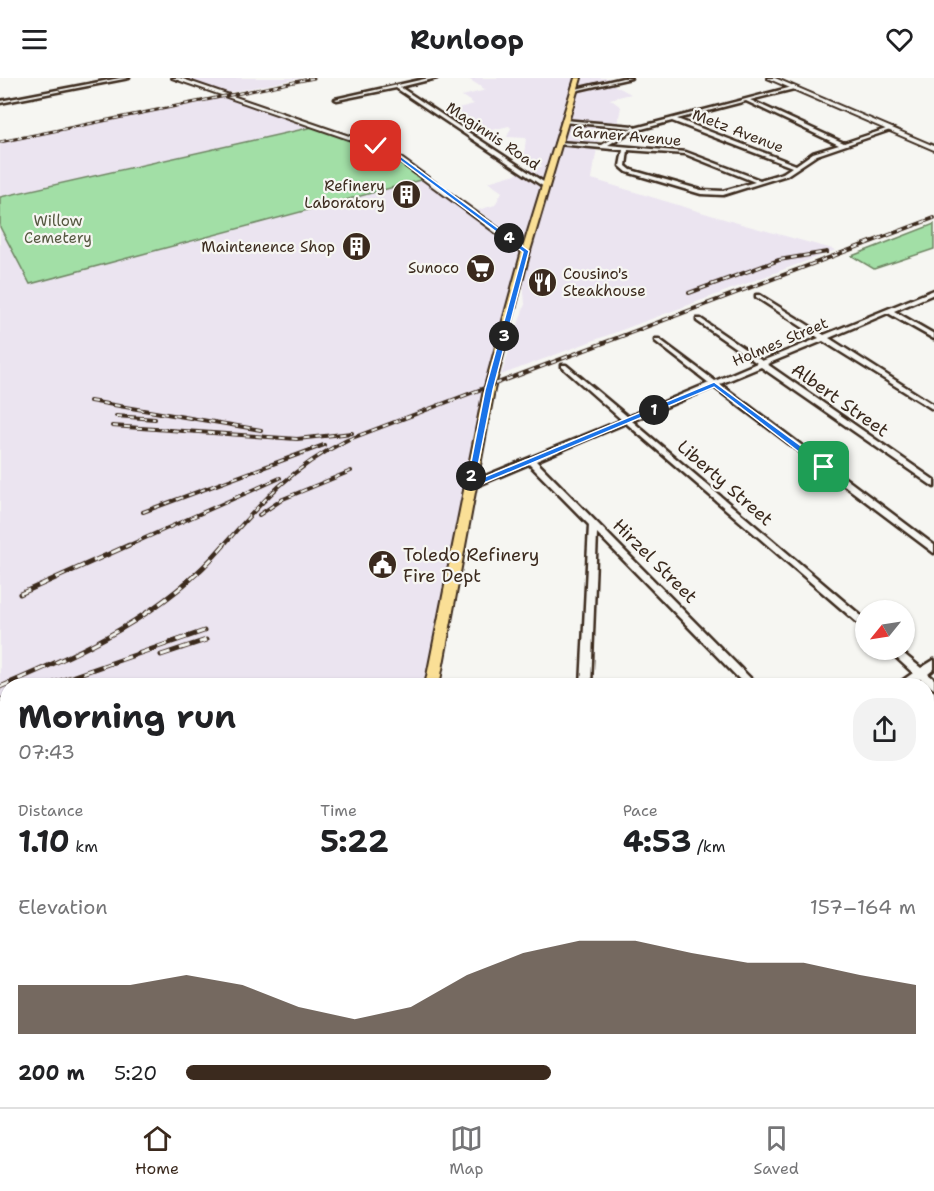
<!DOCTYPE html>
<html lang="en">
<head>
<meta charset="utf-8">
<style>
	:root { --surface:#fff; --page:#f2f2f2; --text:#202124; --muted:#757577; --line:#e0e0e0; --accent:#3b2a1e }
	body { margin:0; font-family:"Shantell Sans",sans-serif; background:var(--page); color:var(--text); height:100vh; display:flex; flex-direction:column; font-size:22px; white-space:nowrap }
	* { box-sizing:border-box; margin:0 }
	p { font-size:20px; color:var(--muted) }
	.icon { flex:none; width:33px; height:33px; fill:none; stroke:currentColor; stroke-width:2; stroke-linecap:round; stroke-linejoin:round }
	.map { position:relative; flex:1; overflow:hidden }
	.panel { position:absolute; left:0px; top:600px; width:934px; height:429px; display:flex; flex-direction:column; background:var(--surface); border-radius:24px 24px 0 0; box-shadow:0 2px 4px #0004 }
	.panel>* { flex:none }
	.needle { width:39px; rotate:240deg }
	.fabs { position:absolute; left:855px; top:522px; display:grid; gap:12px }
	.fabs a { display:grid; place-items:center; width:60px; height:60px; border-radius:50%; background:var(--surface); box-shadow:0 2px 4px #0004; font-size:30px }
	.pin { position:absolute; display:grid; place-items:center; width:51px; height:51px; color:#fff; margin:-26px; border-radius:12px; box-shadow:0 3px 9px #0006 }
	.km { position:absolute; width:30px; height:30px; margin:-15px; border-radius:50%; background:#222; color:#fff; font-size:16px; line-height:30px; text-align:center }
	.round { display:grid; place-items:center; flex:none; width:63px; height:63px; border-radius:24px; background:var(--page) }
	.head { display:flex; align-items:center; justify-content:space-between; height:102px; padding:0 18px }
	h1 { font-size:33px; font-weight:700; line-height:45px }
	.figures { display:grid; grid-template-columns:repeat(3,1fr); gap:9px; height:102px; padding:6px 18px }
	.figures div { display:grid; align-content:center }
	.figures b { font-size:30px; font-weight:700 }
	.figures small { font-size:16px; font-weight:400 }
	.figures p { font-size:16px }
	.chart { height:168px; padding:12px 18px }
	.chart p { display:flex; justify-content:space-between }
	.chart svg { width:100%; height:108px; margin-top:6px; fill:var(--accent); opacity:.7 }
	ul { padding:0 18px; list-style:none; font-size:20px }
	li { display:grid; grid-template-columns:96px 72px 1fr; align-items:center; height:45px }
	li i { height:15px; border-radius:8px; background:var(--accent) }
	header { display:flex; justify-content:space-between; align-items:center; height:78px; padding:0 18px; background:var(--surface); font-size:27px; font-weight:700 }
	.menu { display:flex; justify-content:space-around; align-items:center; height:84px; border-top:2px solid var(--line); background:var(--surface); font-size:16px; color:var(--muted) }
	.menu a { display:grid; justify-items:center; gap:3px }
	.menu .current { color:var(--accent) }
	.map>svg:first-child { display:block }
	.built { fill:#ebe4f0 }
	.green { fill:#a2dfa6; stroke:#6e8462; stroke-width:1.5 }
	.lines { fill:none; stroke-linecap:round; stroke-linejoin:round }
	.street-casing { stroke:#3b2a1e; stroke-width:5 }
	.secondary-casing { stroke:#3b2a1e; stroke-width:4 }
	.primary-casing { stroke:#3b2a1e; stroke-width:4 }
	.street { fill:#f6f6f2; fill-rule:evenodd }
	.secondary { fill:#f6f6f2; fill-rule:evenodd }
	.primary { fill:#fadf96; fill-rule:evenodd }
	.rail-far3-casing { stroke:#3b2a1e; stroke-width:3 }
	.rail-far2-casing { stroke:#3b2a1e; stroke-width:4 }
	.rail-far1-casing { stroke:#3b2a1e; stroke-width:5 }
	.rail-casing { stroke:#3b2a1e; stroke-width:6 }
	.rail-far3 { stroke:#f6f6f2; stroke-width:1.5; stroke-dasharray:4.5; stroke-linecap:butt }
	.rail-far2 { stroke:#f6f6f2; stroke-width:2; stroke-dasharray:6; stroke-linecap:butt }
	.rail-far1 { stroke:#f6f6f2; stroke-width:3; stroke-dasharray:10; stroke-linecap:butt }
	.rail { stroke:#f6f6f2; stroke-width:4; stroke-dasharray:12; stroke-linecap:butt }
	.route { fill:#1a73e8; stroke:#fff; stroke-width:1.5 }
	.labels { text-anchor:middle; stroke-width:4.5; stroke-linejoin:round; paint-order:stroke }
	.far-street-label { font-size:15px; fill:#3b2a1e; stroke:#f6f6f2 }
	.far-poi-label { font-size:15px; fill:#3b2a1e; stroke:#f6f6f2; text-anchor:end }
	.far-park-label { font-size:15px; fill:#555740; stroke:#f6f6f2 }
	.street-label { font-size:18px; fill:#3b2a1e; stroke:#f6f6f2 }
	.poi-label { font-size:18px; fill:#3b2a1e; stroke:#f6f6f2; text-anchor:start }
</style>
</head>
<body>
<header><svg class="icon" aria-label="menu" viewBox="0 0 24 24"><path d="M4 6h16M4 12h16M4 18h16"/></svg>Runloop<svg class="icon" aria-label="heart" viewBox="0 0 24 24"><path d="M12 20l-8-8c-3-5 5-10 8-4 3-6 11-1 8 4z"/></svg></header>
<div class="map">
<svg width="934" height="1029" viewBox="0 0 934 1029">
	<rect width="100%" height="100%" fill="#f6f6f2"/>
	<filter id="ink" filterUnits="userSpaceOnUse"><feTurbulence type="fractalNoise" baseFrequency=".0167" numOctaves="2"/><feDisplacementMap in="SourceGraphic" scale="12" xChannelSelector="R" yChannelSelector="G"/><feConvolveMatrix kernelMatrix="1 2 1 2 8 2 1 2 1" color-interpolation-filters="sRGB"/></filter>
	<g filter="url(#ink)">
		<!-- built -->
		<path class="built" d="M 183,0 L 301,0 L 227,15 Z
			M 467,0 L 613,0 L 612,6 L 631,16 L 610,21 L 621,29 L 618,44 L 601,43 L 592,101 L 734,144 L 836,172 L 501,297 L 525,226 L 522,192 L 490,307 L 433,607 L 8,608 L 7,751 L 0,750 L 0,149 L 30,206 L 428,100 L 521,168 L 520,164 L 478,132 L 495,127 L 502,114 L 488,104 L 543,88 L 524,78 L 526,60 L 507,59 L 511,50 L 509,48 L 475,56 L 442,34 L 474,26 L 462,18 L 486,12 Z
			M 226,18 L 317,48 L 0,119 L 0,64 Z
			M 927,792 L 934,799 L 934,948 L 927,992 Z"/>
		<!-- green -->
		<path class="green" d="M 317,48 L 388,73 L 428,100 L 30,206 L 0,149 L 0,119 Z
			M 934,146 L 934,171 L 874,191 L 852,178 Z
			M 0,750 L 8,751 L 8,1022 L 359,1022 L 357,1029 L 0,1029 Z
			M 934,948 L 934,1026 L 927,1021 L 927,992 Z
			M 384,1022 L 843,1022 L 853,1029 L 383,1029 Z"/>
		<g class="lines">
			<defs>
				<path id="street" d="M 120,0 L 129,0 L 0,25 L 0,23 Z
					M 429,0 L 437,0 L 400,9 L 548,107 L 548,109 L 544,109 L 396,10 L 337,22 L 335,21 Z
					M 623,0 L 631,0 L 574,13 L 572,12 Z
					M 792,9 L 794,11 L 750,22 L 844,65 L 889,50 L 893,51 L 817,77 L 787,97 L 723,117 L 701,116 L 627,94 L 620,88 L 623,72 L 558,66 L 556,65 L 558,64 L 602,67 L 626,52 L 633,50 L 562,44 L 564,42 L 633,48 L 635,50 ZM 746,23 L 839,67 L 813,75 L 796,87 L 677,41 ZM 672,43 L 792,89 L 783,95 L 760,102 L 686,74 L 608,67 L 630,54 ZM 628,72 L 685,76 L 755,104 L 723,113 L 701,112 L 631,92 L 626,88 Z
					M 934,212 L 934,216 L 894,233 L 934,256 L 934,261 L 888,235 L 829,260 L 934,327 L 934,332 L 823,263 L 767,286 L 934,402 L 934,409 L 761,289 L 720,306 L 934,467 L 934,475 L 714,309 L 632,343 L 866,542 L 866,552 L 626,345 L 536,383 L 758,608 L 746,608 L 597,455 L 591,608 L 581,608 L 589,447 L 529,386 L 472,410 L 466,410 L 465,408 L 466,406 L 622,342 L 562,289 L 562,287 L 566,287 L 628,339 L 709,305 L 655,263 L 655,261 L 659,261 L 715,303 L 757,285 L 697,243 L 697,241 L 701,241 L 762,283 L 819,260 L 756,219 L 756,217 L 760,217 L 824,257 Z
					M 888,572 L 899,572 L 921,590 L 934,582 L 934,591 L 928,596 L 934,601 L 934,611 L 920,601 L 911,608 L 897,608 L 899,605 L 913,595 Z
					M 927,771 L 934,776 L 934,790 L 927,785 Z"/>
				<path id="secondary" d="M 172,0 L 180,0 L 390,72 L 530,173 L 523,175 L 386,74 Z
					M 767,0 L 775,0 L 934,68 L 934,72 Z"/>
				<path id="primary" d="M 575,0 L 581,0 L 530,173 L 494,312 L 439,608 L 425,608 L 484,312 L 522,173 Z
					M 347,1022 L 367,1022 L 366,1029 L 346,1029 Z"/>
			</defs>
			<!-- street casing -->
			<use href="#street" class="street-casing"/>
			<!-- secondary casing -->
			<use href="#secondary" class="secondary-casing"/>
			<!-- primary casing -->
			<use href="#primary" class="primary-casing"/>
			<!-- street -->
			<use href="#street" class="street"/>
			<!-- secondary -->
			<use href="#secondary" class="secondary"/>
			<!-- primary -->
			<use href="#primary" class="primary"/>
			<defs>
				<path id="rail-far3" d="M 0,64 L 314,0"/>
				<path id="rail-far2" d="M 689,215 L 779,182 L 827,174
					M 90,323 L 261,352
					M 116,338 L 155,341
					M 112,348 L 297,361 L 352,355
					M 143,434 L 324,367
					M 259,437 L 283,421 L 351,393
					M 125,469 L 280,400
					M 222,469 C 263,422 290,391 347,362 L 934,140"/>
				<path id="rail-far1" d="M 20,516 L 129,467
					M 161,577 L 206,562
					M 45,608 L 204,553
					M 0,609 C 83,574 164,537 224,467
					M 0,622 L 8,620"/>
				<path id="rail" d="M 0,737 L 8,738
					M 0,750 L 8,750
					M 888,1022 L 898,1029"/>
			</defs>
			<!-- rail-far3 casing -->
			<use href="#rail-far3" class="rail-far3-casing"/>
			<!-- rail-far2 casing -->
			<use href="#rail-far2" class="rail-far2-casing"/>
			<!-- rail-far1 casing -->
			<use href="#rail-far1" class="rail-far1-casing"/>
			<!-- rail casing -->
			<use href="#rail" class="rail-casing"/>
			<!-- rail-far3 -->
			<use href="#rail-far3" class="rail-far3"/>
			<!-- rail-far2 -->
			<use href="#rail-far2" class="rail-far2"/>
			<!-- rail-far1 -->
			<use href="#rail-far1" class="rail-far1"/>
			<!-- rail -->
			<use href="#rail" class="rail"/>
		</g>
	</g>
	<!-- route -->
	<path class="route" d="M 378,66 L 400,78 L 529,173 L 493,312 L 475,403 L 714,304 L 827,387 L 827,391 L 821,391 L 714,309 L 472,410 L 466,410 L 485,312 L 523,174 L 397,80 L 373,68 Z"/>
	<!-- icons -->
	<defs>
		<symbol id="building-disc" viewBox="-11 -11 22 22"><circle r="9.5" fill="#3b2a1e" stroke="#f6f6f2"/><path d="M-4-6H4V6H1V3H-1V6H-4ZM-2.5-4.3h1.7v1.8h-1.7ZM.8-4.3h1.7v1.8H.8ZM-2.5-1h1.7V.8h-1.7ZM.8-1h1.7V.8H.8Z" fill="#fff"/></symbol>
		<symbol id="supermarket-disc" viewBox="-11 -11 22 22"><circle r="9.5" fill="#3b2a1e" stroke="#f6f6f2"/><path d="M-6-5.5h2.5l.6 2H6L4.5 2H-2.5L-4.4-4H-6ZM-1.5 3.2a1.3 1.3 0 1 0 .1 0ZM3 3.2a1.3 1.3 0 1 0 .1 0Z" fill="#fff"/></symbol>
		<symbol id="restaurant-disc" viewBox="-11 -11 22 22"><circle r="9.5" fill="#3b2a1e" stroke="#f6f6f2"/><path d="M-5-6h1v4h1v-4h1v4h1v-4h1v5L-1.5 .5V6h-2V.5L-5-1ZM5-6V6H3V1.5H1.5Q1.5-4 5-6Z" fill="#fff"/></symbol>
		<symbol id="civic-disc" viewBox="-11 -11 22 22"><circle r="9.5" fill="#3b2a1e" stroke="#f6f6f2"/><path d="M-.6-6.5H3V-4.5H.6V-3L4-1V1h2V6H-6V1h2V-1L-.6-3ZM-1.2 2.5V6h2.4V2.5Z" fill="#fff"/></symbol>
	</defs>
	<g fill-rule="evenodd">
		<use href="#building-disc" x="390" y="100" width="33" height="33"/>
		<use href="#building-disc" x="340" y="152" width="33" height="33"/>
		<use href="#supermarket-disc" x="464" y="174" width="33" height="33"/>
		<use href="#restaurant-disc" x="526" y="188" width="33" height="33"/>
		<use href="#civic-disc" x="366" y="470" width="33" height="33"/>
	</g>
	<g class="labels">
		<!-- far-street labels -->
		<g class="far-street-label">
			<text transform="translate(738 53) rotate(21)" y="5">Metz Avenue</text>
			<text transform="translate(493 58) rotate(34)" y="5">Maginnis Road</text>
			<text transform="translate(627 58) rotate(5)" y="5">Garner Avenue</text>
			<text transform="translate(780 264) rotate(-23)" y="5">Holmes Street</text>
		</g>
		<!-- far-poi labels -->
		<g class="far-poi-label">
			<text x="385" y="113">Refinery<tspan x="385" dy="17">Laboratory</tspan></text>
			<text x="335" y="174">Maintenence Shop</text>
			<text x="459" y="195">Sunoco</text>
			<text x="563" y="201" text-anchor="start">Cousino's<tspan x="563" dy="17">Steakhouse</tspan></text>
		</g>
		<!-- far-park labels -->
		<g class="far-park-label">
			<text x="58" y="148">Willow<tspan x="58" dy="17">Cemetery</tspan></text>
		</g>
		<!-- street labels -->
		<g class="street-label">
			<text transform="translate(840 322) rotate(35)" y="6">Albert Street</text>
			<text transform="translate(725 405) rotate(41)" y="6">Liberty Street</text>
			<text transform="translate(655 483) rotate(45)" y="6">Hirzel Street</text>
		</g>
		<!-- poi labels -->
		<g class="poi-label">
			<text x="403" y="483">Toledo Refinery<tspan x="403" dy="21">Fire Dept</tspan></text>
		</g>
	</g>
</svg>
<div class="fabs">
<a><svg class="needle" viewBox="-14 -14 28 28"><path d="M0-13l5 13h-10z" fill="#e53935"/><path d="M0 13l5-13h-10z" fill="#757577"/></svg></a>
</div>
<div class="pin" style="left:824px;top:389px;background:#1e9e55"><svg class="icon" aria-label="arrive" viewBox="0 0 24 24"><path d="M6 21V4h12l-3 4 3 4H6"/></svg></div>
<div class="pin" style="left:376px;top:68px;background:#d93025"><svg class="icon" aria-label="check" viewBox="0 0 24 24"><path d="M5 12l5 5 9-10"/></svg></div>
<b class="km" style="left:654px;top:332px">1</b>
<b class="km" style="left:471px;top:398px">2</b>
<b class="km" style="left:504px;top:258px">3</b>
<b class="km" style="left:509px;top:160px">4</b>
<section class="panel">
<div class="head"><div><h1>Morning run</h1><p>07:43</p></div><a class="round"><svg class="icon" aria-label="share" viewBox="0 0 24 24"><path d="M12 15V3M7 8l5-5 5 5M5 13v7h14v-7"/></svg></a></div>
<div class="figures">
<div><p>Distance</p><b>1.10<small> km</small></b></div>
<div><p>Time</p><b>5:22</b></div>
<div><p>Pace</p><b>4:53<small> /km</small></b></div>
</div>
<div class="chart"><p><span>Elevation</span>157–164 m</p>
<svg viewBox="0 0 160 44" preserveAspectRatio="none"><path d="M0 44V24L10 24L20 24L30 20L40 24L50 33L60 38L70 33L80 20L90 11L100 6L110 6L120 11L130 15L140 15L150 20L160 24V44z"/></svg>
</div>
<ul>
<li><b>200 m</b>5:20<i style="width:50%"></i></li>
</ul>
</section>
</div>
<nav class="menu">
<a class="current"><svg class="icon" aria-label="home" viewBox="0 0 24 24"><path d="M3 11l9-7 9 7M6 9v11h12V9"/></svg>Home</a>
<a><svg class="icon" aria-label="map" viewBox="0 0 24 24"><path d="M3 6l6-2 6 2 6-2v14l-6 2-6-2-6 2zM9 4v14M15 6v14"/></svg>Map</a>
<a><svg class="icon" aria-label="saved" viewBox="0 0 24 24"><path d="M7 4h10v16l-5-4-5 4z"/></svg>Saved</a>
</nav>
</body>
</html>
